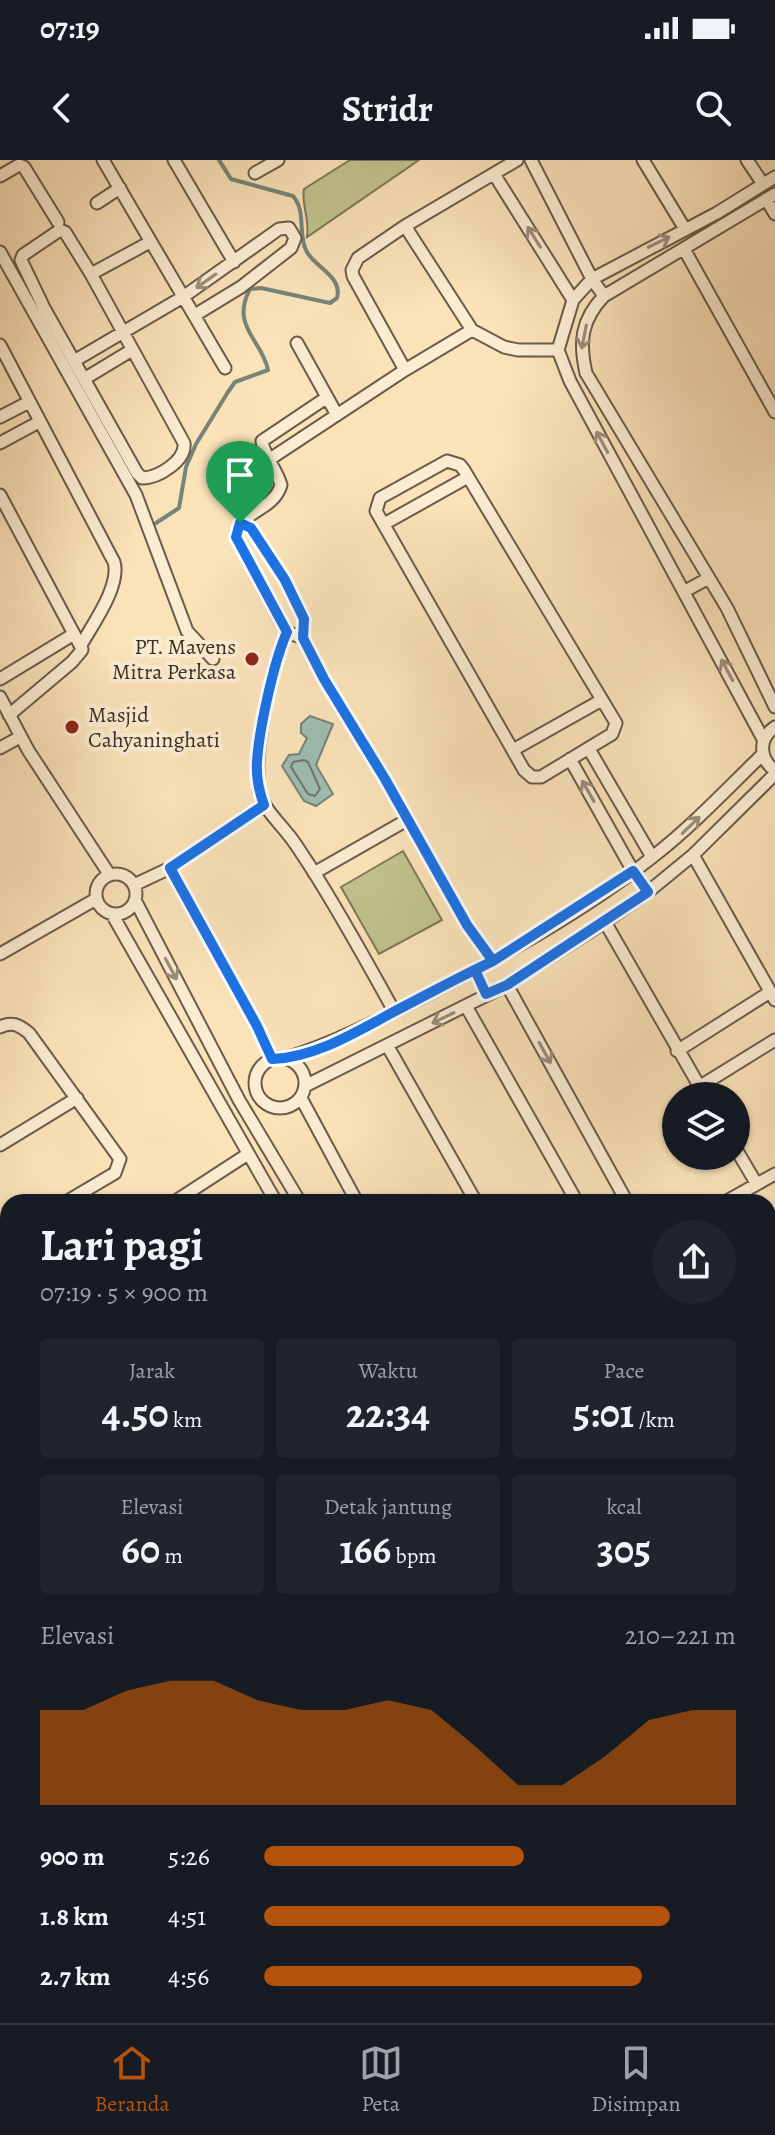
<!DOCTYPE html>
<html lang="id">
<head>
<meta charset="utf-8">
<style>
	:root { --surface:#171b24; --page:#20242c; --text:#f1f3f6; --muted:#9ea1a6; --line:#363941; --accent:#b45309 }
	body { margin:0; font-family:Alegreya,serif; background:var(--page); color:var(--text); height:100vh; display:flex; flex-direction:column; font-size:30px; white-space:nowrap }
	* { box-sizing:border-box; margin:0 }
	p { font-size:26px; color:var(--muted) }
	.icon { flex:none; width:44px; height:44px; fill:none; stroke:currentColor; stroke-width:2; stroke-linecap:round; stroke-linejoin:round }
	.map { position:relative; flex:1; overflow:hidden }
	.side { position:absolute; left:0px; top:1034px; width:776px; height:830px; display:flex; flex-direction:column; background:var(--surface); border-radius:24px 24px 0 0; box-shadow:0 2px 6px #0004 }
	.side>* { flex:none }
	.fabs { position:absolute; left:662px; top:922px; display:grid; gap:16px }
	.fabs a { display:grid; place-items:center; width:88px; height:88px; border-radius:50%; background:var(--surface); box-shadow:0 2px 6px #0004; font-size:40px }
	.pin { position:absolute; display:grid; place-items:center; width:68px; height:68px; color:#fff; margin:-82px -34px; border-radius:50% 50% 50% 0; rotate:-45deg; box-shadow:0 0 8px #0007 }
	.pin .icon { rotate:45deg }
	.round { display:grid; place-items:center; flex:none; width:84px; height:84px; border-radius:42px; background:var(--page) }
	.summary { display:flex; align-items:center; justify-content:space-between; height:136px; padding:0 40px }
	h1 { font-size:44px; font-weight:600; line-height:60px }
	.metrics { display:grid; grid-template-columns:repeat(3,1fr); gap:12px; height:136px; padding:8px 40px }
	.metrics div { display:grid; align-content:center; border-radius:8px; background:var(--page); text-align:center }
	.metrics b { font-size:40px; font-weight:600 }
	.metrics small { font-size:22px; font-weight:400 }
	.metrics p { font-size:22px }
	.chart { height:224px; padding:16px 40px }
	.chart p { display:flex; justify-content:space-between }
	.chart svg { width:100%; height:144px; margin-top:8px; fill:var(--accent); opacity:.7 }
	ul { padding:0 40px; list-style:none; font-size:26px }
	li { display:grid; grid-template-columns:128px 96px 1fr; align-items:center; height:60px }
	li i { height:20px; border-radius:10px; background:var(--accent) }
	.status { display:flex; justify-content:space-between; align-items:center; height:56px; padding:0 40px; background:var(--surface); direction:ltr }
	.status svg { height:22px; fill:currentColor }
	header { display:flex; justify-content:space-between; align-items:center; height:104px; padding:0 40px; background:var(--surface); font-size:36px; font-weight:600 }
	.tabs { display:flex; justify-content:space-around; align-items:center; height:112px; border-top:2px solid var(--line); background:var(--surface); font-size:22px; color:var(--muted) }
	.tabs a { display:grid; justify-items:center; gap:4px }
	.tabs .selected { color:var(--accent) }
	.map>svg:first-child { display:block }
	.green { fill:#c1c28d; stroke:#7e7859; stroke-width:2 }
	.water { fill:#9ebdb1; stroke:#768479; stroke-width:2 }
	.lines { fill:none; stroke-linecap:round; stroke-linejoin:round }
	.shore { stroke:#6c766b; stroke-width:2 }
	.stream { stroke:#768479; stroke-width:4 }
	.minor-casing { stroke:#6a5b4a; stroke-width:15 }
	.secondary-casing { stroke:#3a2e25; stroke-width:20 }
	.minor { stroke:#fcecd2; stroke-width:11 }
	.secondary { stroke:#fcecd2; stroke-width:16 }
	.oneway { stroke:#9b8d7c }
	.route-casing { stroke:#fff; stroke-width:16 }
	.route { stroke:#1a73e8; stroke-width:10 }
	.poi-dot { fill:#8f2418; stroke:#fcecd2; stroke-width:3 }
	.labels { text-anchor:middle; stroke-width:8; stroke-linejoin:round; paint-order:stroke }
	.poi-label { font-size:22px; fill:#3a2e25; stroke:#fcecd2; text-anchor:end }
</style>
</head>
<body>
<div class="status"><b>07:19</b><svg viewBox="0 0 49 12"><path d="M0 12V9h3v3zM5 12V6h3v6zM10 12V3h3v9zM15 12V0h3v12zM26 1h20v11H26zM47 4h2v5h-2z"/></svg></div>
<header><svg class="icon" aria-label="back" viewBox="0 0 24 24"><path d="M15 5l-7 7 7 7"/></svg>Stridr<svg class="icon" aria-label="search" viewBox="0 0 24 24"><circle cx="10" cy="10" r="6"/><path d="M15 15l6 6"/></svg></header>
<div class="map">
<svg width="775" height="1863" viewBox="0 0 775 1863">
	<rect width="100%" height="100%" fill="#fae2b9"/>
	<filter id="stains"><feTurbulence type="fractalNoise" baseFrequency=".0025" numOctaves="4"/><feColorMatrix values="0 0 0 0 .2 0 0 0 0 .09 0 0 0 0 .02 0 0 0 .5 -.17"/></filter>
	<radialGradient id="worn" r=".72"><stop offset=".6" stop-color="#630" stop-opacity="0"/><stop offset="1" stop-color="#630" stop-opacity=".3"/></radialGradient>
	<!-- green -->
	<path class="green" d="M 350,0 L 419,0 L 307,77 C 310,58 301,45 304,29 Z
		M 403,691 L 442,760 L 379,794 L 341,727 Z"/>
	<!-- water -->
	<path class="water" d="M 310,556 L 333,564 L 316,605 L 333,634 L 316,646 L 304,641 L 282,606 L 289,595 L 299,594 L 307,578 L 301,573 L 301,564 Z"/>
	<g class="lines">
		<!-- shore -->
		<path class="shore" d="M 304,600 L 308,602 L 320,629 L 315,636 L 308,634 L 291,607 L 293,602 Z"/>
		<!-- stream -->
		<path class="stream" d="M 156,363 L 179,348 L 186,307 L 196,284 L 228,232 L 235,222 L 268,210 C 262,180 230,166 250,129 L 261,128 L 330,143 L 337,138 C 343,117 316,108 307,92 C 297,75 307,52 293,36 L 231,19 L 219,0"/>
		<defs>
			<path id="minor" d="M 103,0 L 225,208
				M 174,0 L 234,102
				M 531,0 L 592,119 L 604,136
				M 643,0 L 685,69
				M 747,0 L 763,24
				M 255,13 L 278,0
				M 494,14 L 573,140
				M 0,16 L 19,5 L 24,7 L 58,62
				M 775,34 L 604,136 C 581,160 579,182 586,213 L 727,448 L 775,547
				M 766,39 L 775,54
				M 97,43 L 120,28
				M 405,66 L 472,170 L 504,187 L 518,190 L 558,190
				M 60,70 L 65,72 L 91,114 L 184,283 C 186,301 158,318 142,318 L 137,313 L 44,148 L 21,100 L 23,95 Z
				M 684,89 L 775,252
				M 0,92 L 136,335 L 187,471 L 213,499
				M 91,114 L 150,82
				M 297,183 L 337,255
				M 0,185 L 114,402 C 121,425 93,464 81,485
				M 74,201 L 183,137 L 279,69 L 289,68 L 295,78 L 291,88 L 241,127 L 195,155
				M 405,210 L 353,116 L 352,110 L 358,98 L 405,66 L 517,0
				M 84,219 L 132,190
				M 0,257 L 29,242
				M 0,283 L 39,262
				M 270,299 L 405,210 L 472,170
				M 447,301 L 460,305 L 464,310 L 616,563 L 612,574 L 541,617 L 532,617 L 524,610 L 376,351 L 380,338 Z
				M 0,335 L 82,489
				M 240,363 L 251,368 L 285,420 L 304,459 L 303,478 L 324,519 L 385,619 L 467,765 L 493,801
				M 384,364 L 468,317
				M 685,431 L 709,418
				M 287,472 C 272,505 251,598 260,633 C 264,649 277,660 287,673 C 295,682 301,693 308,703 C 339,751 367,802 394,851
				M 303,478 L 287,472 L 281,462 L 236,377 C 239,350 273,352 281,325 C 277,310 263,294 262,281 L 326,238
				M 0,519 L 74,474
				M 0,537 L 28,590 L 109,714
				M 9,555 L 72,502 L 82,490
				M 775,567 C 758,579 759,598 775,611
				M 763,579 L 570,221 L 558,190 L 573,140 L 592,119 L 717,53 L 775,17
				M 0,588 L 20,577
				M 589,589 L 652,697
				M 513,590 L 600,541
				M 570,599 L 633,711 L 648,732
				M 693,695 L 775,840
				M 170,708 L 257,866 L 272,899
				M 314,713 L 407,660
				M96 734a20 20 0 1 1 40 0a20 20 0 1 1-40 0Z
				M 134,725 L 170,708 L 264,645
				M 135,740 L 239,940 L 300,1042
				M 112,754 L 276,1042
				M 605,762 L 705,936
				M 0,794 L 96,739
				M 475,810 L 486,834
				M 507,825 L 627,1042
				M 466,846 L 577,1042
				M 0,867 C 12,861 19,865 29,873 L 120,999 L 115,1013 L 66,1042
				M 387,885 L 476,1042
				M 677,891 L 770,832
				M255 923a25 25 0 1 1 50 0a25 25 0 1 1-50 0Z
				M 286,898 C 337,882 378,860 425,836 C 504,795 585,751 655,695 C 693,665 727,629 762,595
				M 305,926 L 507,825 L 605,762 L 648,732 L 693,695 L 775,614
				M 699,927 L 775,880
				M 301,938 L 357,1042
				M 0,985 L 77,938
				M 736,989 L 756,1023
				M 174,1042 L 248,994
				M 725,1042 L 775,1014
				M 0,1080 L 8,1075
				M 0,1145 L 8,1140
				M 0,1184 L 8,1199
				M 0,1297 L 3,1295
				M 0,1357 L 8,1371
				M 0,1401 L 8,1396
				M 0,1697 L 8,1692
				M 768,1742 L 775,1746
				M 768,1759 L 775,1764
				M 155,1856 L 158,1863
				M 338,1856 L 343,1863
				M 435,1856 L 438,1863
				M 648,1856 L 656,1860 L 667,1856
				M 114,1863 L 129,1856
				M 240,1863 L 252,1856
				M 386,1863 L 398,1856"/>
			<path id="secondary" d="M 0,1739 L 8,1752
				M 70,1856 L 74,1863"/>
		</defs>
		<!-- minor casing -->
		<use href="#minor" class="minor-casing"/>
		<!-- secondary casing -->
		<use href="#secondary" class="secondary-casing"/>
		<!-- minor -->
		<use href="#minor" class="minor"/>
		<!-- secondary -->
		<use href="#secondary" class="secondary"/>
	</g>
	<!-- one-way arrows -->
	<defs><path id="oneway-shaft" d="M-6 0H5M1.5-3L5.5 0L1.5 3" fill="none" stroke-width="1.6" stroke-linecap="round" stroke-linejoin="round" transform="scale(2)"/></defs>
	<g class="oneway">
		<use href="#oneway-shaft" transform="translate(534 77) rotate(-122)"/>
		<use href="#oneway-shaft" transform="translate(659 82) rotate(-26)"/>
		<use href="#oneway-shaft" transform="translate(206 121) rotate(145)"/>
		<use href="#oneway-shaft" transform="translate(584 177) rotate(101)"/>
		<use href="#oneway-shaft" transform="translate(602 282) rotate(-118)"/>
		<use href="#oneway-shaft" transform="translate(727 510) rotate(-118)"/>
		<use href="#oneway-shaft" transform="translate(588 631) rotate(-120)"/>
		<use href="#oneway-shaft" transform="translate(691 665) rotate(-44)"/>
		<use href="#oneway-shaft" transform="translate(171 809) rotate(62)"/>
		<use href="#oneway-shaft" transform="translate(443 858) rotate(154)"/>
		<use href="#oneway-shaft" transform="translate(545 893) rotate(61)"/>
	</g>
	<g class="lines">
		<defs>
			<path id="route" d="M 240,363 L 236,377 L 287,472 C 274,501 259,569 257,602 C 256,617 259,631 264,645 L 170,708 L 257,866 L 272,899 C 316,898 361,869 399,849 C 430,833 461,816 493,801 L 633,711 L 648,732 L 507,825 L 486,834 L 475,810 L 493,801 L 467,765 L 385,619 L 324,519 L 303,478 L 304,459 L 285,420 L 251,368 L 240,363"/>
		</defs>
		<!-- route casing -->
		<use href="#route" class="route-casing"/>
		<!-- route -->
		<use href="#route" class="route"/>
	</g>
	<!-- markers -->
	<g class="poi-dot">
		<circle cx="252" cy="499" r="8"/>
		<circle cx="72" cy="567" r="8"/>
	</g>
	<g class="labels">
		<!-- poi labels -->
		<g class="poi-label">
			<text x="236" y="494">PT. Mavens<tspan x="236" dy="25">Mitra Perkasa</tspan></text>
			<text x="88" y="562" text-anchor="start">Masjid<tspan x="88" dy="25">Cahyaninghati</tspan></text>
		</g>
	</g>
	<rect width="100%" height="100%" filter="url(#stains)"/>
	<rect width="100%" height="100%" fill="url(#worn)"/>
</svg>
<div class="fabs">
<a><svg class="icon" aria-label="layers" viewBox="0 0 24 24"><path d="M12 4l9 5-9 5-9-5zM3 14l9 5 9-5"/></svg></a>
</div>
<div class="pin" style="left:240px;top:363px;background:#1e9e55"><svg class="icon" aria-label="arrive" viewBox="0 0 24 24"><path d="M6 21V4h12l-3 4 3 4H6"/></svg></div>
<section class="side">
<div class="summary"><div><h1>Lari pagi</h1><p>07:19 · 5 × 900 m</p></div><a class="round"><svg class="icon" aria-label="share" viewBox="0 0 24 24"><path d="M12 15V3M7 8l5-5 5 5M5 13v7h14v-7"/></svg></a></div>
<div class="metrics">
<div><p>Jarak</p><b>4.50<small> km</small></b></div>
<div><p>Waktu</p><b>22:34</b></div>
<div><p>Pace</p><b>5:01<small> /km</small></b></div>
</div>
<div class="metrics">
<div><p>Elevasi</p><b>60<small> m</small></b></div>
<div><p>Detak jantung</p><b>166<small> bpm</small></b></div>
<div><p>kcal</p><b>305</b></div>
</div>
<div class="chart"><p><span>Elevasi</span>210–221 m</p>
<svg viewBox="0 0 160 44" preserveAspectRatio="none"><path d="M0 44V15L10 15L20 9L30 6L40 6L50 12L60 15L70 15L80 12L90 15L100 26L110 38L120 38L130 29L140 18L150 15L160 15V44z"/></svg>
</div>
<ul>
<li><b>900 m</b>5:26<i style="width:55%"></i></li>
<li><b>1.8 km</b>4:51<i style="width:86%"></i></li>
<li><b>2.7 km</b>4:56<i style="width:80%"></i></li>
</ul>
</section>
</div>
<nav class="tabs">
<a class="selected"><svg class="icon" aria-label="home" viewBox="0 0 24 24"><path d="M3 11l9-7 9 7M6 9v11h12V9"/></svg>Beranda</a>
<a><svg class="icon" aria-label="map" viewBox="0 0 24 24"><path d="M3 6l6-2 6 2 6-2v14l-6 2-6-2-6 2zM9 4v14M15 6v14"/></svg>Peta</a>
<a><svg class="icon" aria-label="saved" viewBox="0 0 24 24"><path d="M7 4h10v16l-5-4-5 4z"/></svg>Disimpan</a>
</nav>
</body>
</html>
